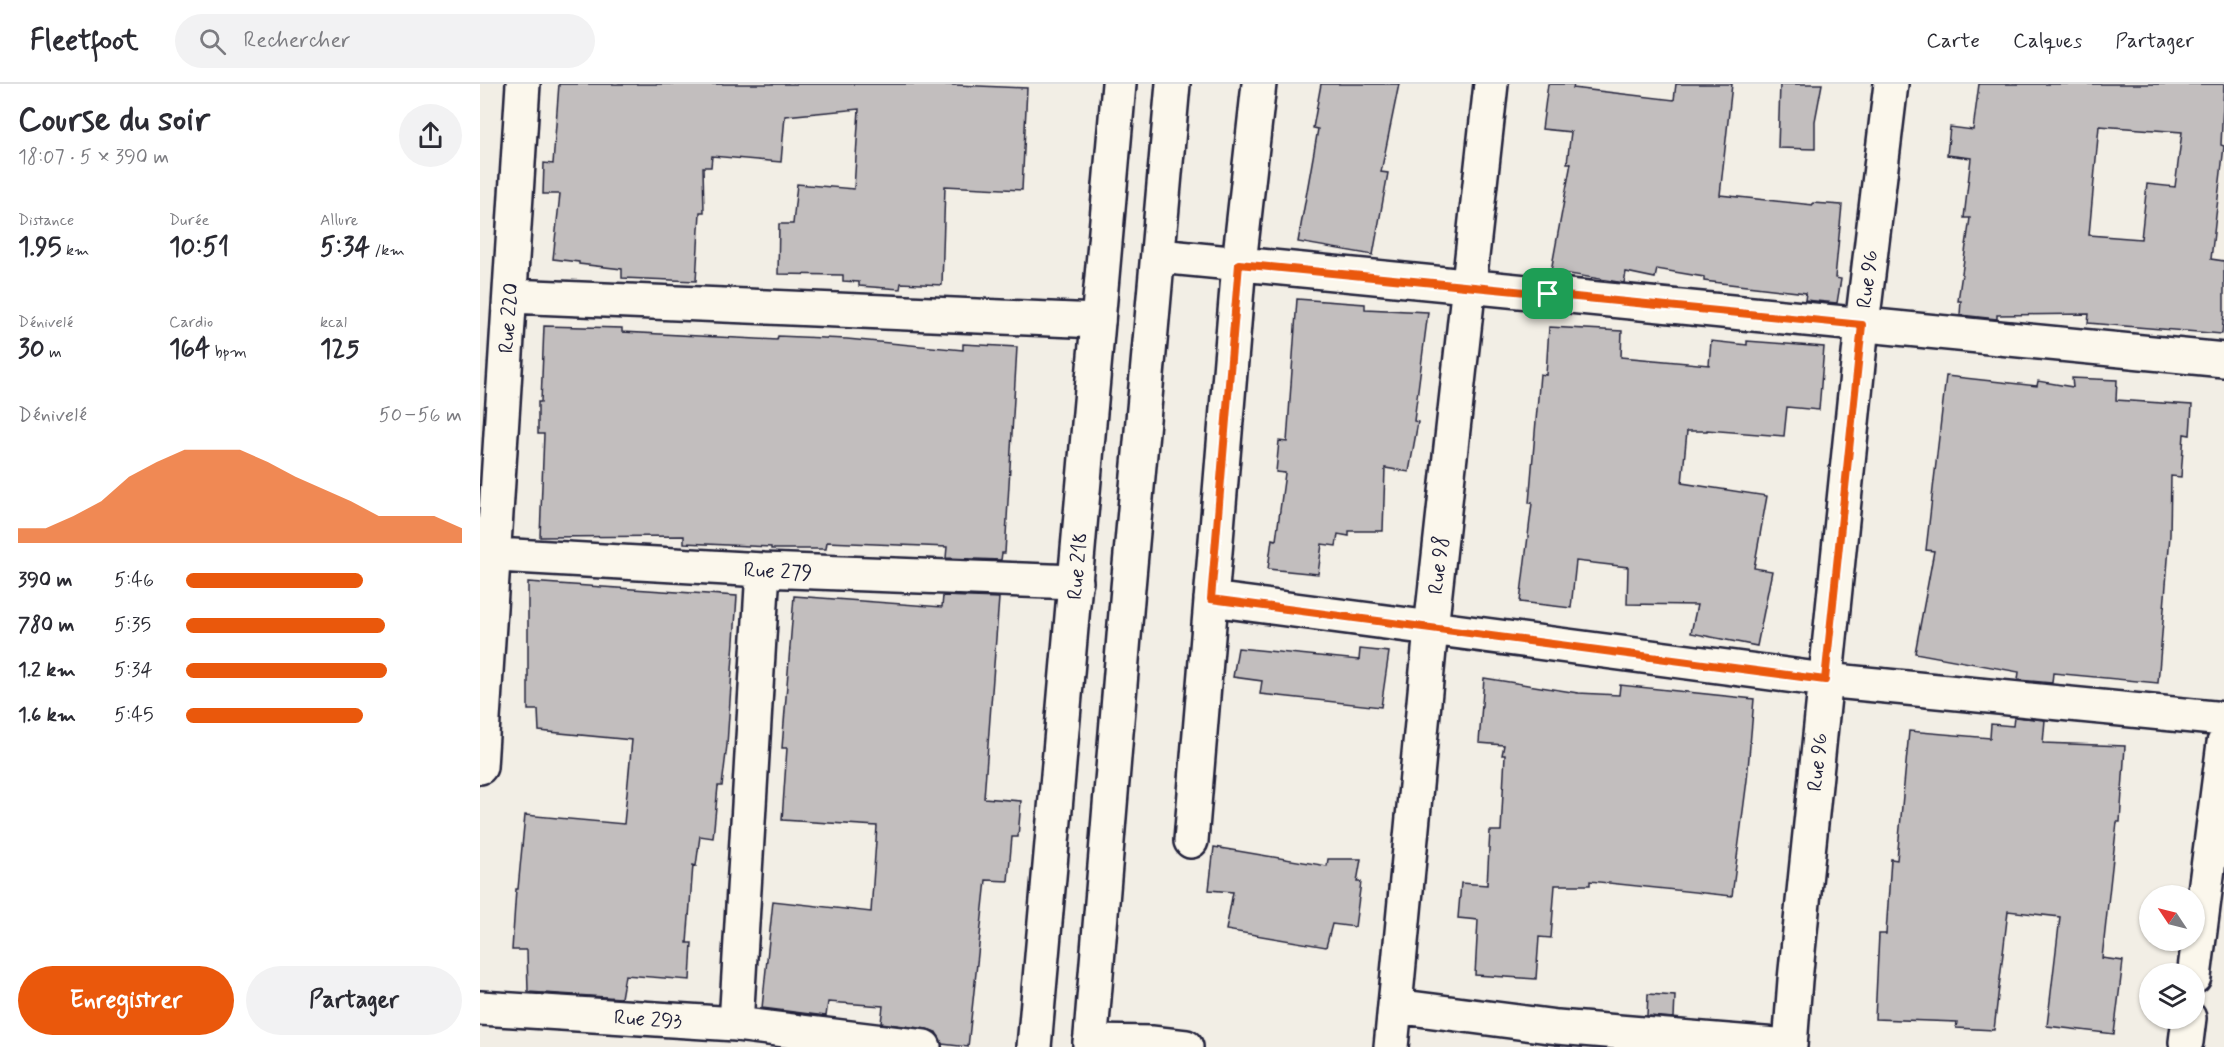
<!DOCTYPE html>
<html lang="fr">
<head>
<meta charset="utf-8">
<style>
	:root { --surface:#fff; --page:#f2f2f3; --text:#2b2b33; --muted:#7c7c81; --line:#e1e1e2; --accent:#ea580c }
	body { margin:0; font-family:Mynerve,sans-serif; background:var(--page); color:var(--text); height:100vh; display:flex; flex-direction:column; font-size:22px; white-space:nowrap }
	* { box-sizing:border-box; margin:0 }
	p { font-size:20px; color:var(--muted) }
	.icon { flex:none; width:33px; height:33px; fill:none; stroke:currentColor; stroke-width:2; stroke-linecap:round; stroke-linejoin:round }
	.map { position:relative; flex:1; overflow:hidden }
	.panel { display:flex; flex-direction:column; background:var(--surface); width:480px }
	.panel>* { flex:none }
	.needle { width:39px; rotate:305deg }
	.buttons { position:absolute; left:1659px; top:801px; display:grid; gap:12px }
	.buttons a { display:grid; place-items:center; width:66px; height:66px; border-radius:50%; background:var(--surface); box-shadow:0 2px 4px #0004; font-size:30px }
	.pin { position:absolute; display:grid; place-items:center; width:51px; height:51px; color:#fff; margin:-26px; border-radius:12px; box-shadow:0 3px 9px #0006 }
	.round { display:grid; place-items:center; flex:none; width:63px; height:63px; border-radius:32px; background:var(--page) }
	.overview { display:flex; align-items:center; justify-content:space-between; height:102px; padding:0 18px }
	h1 { font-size:33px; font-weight:700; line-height:45px }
	.stats { display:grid; grid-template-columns:repeat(3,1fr); gap:9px; height:102px; padding:6px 18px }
	.stats div { display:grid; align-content:center }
	.stats b { font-size:26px; font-weight:700 }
	.stats small { font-size:16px; font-weight:400 }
	.stats p { font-size:16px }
	.chart { height:168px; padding:12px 18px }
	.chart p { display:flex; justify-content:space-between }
	.chart svg { width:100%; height:108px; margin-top:6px; fill:var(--accent); opacity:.7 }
	.cta { display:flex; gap:12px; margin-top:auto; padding:12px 18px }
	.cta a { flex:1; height:69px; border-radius:36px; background:var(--accent); color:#fff; font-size:24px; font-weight:700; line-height:69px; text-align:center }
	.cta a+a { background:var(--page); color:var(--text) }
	ul { padding:0 18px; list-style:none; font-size:20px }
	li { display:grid; grid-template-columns:96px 72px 1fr; align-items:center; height:45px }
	li i { height:15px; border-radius:8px; background:var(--accent) }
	header { display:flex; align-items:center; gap:36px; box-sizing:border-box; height:84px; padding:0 30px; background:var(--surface); border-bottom:2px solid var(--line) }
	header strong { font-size:28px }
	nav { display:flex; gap:33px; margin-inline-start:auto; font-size:21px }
	.search { width:420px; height:54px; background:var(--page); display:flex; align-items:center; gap:15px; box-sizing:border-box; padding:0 21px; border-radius:33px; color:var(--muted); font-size:22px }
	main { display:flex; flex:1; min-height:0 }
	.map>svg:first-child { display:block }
	.building { fill:#c2bebe; stroke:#22223b; stroke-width:1.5; fill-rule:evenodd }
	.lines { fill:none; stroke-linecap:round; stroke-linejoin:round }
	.street-casing { stroke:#22223b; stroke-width:38 }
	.secondary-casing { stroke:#22223b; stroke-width:38 }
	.highway-casing { stroke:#22223b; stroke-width:38 }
	.street { stroke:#fbf7ec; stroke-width:33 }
	.secondary { stroke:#fbf7ec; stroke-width:33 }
	.highway { stroke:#fbf7ec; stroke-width:33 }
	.route-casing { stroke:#fff; stroke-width:12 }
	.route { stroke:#ea580c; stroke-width:8 }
	.labels { text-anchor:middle; stroke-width:4.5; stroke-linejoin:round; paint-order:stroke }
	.street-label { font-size:21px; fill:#22223b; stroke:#fbf7ec }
</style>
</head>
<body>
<header>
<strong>Fleetfoot</strong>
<div class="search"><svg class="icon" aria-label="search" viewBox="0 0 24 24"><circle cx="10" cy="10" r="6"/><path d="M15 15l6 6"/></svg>Rechercher</div>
<nav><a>Carte</a><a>Calques</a><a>Partager</a></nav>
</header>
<main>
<section class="panel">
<div class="overview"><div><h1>Course du soir</h1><p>18:07 · 5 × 390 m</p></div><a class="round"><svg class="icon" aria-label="share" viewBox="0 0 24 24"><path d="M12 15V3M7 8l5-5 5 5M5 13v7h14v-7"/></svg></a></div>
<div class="stats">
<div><p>Distance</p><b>1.95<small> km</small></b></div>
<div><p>Durée</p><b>10:51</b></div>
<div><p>Allure</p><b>5:34<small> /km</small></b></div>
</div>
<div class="stats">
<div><p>Dénivelé</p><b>30<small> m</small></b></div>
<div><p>Cardio</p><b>164<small> bpm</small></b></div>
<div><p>kcal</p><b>125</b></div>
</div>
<div class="chart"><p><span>Dénivelé</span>50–56 m</p>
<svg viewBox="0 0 160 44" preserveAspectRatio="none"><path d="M0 44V38L10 38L20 33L30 27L40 17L50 11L60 6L70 6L80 6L90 11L100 17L110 22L120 27L130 33L140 33L150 33L160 38V44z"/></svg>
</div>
<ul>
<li><b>390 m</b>5:46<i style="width:64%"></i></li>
<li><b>780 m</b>5:35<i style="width:72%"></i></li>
<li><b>1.2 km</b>5:34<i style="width:73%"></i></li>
<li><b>1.6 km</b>5:45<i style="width:64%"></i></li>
</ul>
<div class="cta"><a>Enregistrer</a><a>Partager</a></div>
</section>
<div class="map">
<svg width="1744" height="963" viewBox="0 0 1744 963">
	<rect width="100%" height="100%" fill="#f2eee5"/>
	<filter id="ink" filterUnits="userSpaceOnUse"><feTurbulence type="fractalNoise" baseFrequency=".0167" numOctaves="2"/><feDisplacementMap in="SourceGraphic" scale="12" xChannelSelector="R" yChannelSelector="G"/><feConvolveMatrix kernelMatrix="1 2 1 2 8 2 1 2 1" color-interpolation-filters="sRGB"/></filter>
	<g filter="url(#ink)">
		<!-- building -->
		<path class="building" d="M 79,0 L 453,0 L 547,4 L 542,106 L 465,102 L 462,201 L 421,199 L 420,205 L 379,202 L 379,198 L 363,197 L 363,191 L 298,190 L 299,140 L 313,140 L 317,100 L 374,105 L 379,25 L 305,32 L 301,78 L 232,72 L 231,83 L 223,83 L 224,128 L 220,128 L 216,197 L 142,194 L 142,185 L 99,180 L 99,178 L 73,175 L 80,110 L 63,110 L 64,79 L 73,80 Z
			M 841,0 L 919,0 L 901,88 L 908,89 L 893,171 L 818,158 L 838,45 L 833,44 Z
			M 1068,0 L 1094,0 L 1093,4 L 1194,16 L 1196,0 L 1252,0 L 1240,111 L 1333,121 L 1333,119 L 1362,121 L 1355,194 L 1361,195 L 1357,219 L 1325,216 L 1326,209 L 1224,197 L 1224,193 L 1177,185 L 1175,194 L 1146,188 L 1144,199 L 1071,187 L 1091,79 L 1087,79 L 1091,48 L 1062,45 Z
			M 1300,0 L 1342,0 L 1335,37 L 1335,65 L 1298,64 Z
			M 1499,0 L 1744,0 L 1741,61 L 1744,62 L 1731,175 L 1744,177 L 1744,229 L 1742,250 L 1608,239 L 1609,230 L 1517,231 L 1517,235 L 1480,231 L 1481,217 L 1478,217 L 1490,134 L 1484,134 L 1491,74 L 1467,71 L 1470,43 L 1493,46 ZM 1619,42 L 1702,48 L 1695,103 L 1667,100 L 1661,155 L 1609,151 Z
			M 817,215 L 885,220 L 885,225 L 948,228 L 934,337 L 938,338 L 929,388 L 905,384 L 903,447 L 869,447 L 869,452 L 858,450 L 856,462 L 842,460 L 838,490 L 788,485 L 792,455 L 796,456 L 805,389 L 796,388 L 799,357 L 807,358 Z
			M 64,242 L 142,244 L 142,248 L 297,256 L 298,252 L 367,255 L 483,266 L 483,260 L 537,263 L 525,469 L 522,469 L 521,476 L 466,474 L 467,463 L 347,458 L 346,465 L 291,465 L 291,463 L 204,459 L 204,452 L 60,453 L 64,350 L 58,350 L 58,318 L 61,318 Z
			M 1069,243 L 1142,247 L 1141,273 L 1229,281 L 1231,257 L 1267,261 L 1267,257 L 1344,263 L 1339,326 L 1307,323 L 1304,352 L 1227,346 L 1227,347 L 1207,347 L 1202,399 L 1287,412 L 1274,484 L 1292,487 L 1277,562 L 1211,549 L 1217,521 L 1147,520 L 1148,483 L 1096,477 L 1091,524 L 1040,518 L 1052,419 L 1049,419 L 1060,290 L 1066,291 Z
			M 1466,292 L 1557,302 L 1558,297 L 1593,303 L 1592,294 L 1637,296 L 1636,316 L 1712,321 L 1710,351 L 1704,350 L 1701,393 L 1691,392 L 1690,451 L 1678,599 L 1573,589 L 1572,599 L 1538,596 L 1539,588 L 1435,569 L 1454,467 L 1446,466 Z
			M 48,498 L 257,512 L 247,661 L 242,702 L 238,702 L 233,754 L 220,752 L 216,782 L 213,781 L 207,859 L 212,859 L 210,896 L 145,891 L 141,914 L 48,908 L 47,866 L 32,866 L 36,805 L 38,805 L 45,731 L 144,740 L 152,656 L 59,647 L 58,626 L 48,626 Z
			M 314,512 L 462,523 L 463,512 L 519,514 L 504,714 L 541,717 L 538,753 L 532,753 L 528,797 L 506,796 L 488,963 L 462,960 L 456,948 L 447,945 L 401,939 L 403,922 L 348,918 L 346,932 L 282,924 L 293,817 L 391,828 L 397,742 L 302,736 L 307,664 L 302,664 Z
			M 758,564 L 879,576 L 880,565 L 909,568 L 901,623 L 780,610 L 782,597 L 753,593 Z
			M 1004,594 L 1098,609 L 1139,611 L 1140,601 L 1274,615 L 1267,696 L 1252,812 L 1110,797 L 1110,801 L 1075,801 L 1071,854 L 1059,853 L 1056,895 L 995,891 L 998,836 L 978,834 L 981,799 L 1007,801 L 1010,747 L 1021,747 L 1025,671 L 1022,671 L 1024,661 L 999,659 Z
			M 1534,633 L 1565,636 L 1563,659 L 1645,662 L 1640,738 L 1637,738 L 1622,874 L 1643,877 L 1634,950 L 1567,942 L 1580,833 L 1528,827 L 1514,946 L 1476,944 L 1477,938 L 1395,935 L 1399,850 L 1406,850 L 1411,775 L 1417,776 L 1429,647 L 1510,654 L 1511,640 L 1533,642 Z
			M 734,763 L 847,782 L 848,775 L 881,775 L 877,798 L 881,798 L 875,843 L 852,840 L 846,863 L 746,846 L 753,808 L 729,806 Z
			M 1168,910 L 1195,912 L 1194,934 L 1167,932 Z"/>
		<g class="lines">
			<defs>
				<path id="street" d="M 679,172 L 1744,276
					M 30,212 L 618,237
					M 0,470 L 283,486 L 596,498
					M 731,515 L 1345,596 L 1744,635
					M 0,683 L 43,0
					M 711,757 L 759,180 L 779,0
					M 1714,893 L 1744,659
					M 915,922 L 1077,943 L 1310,962 L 1315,896 L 1382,241 L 1411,0
					M 0,924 L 256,940 L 444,963
					M 256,940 L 283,486
					M 1706,958 L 1709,934
					M 911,963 L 951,545 L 1011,0"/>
				<path id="secondary" d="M 610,958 L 671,959 L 706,963"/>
				<path id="highway" d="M 554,963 L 639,0
					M 610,963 L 648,504 L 693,0"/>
			</defs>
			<!-- street casing -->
			<use href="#street" class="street-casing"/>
			<!-- secondary casing -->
			<use href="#secondary" class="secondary-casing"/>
			<!-- highway casing -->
			<use href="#highway" class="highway-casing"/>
			<!-- street -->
			<use href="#street" class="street"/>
			<!-- secondary -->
			<use href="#secondary" class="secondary"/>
			<!-- highway -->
			<use href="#highway" class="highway"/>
		</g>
	</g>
	<g class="lines" filter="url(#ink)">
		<defs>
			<path id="route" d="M 759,180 L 1382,241 L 1345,596 L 731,515 Z"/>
		</defs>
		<!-- route casing -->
		<use href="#route" class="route-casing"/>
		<!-- route -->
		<use href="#route" class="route"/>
	</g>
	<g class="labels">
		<!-- street labels -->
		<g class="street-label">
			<text transform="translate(1387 195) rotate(-83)" y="7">Rue 96</text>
			<text transform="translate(28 234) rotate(-86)" y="7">Rue 220</text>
			<text transform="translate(958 481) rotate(-84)" y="7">Rue 98</text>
			<text transform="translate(597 482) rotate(-85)" y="7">Rue 218</text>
			<text transform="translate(298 487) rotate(3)" y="7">Rue 279</text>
			<text transform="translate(1337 678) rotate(-84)" y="7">Rue 96</text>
			<text transform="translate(168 935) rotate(4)" y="7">Rue 293</text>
		</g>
	</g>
</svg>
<div class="buttons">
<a><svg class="needle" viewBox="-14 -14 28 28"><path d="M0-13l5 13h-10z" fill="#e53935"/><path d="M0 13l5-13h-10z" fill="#7c7c81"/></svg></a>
<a><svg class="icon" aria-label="layers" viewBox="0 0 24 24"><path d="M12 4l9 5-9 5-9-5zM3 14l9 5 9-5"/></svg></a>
</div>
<div class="pin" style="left:1068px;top:210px;background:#1e9e55"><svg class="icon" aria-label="arrive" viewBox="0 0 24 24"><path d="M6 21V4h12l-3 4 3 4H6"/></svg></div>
</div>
</main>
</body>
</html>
